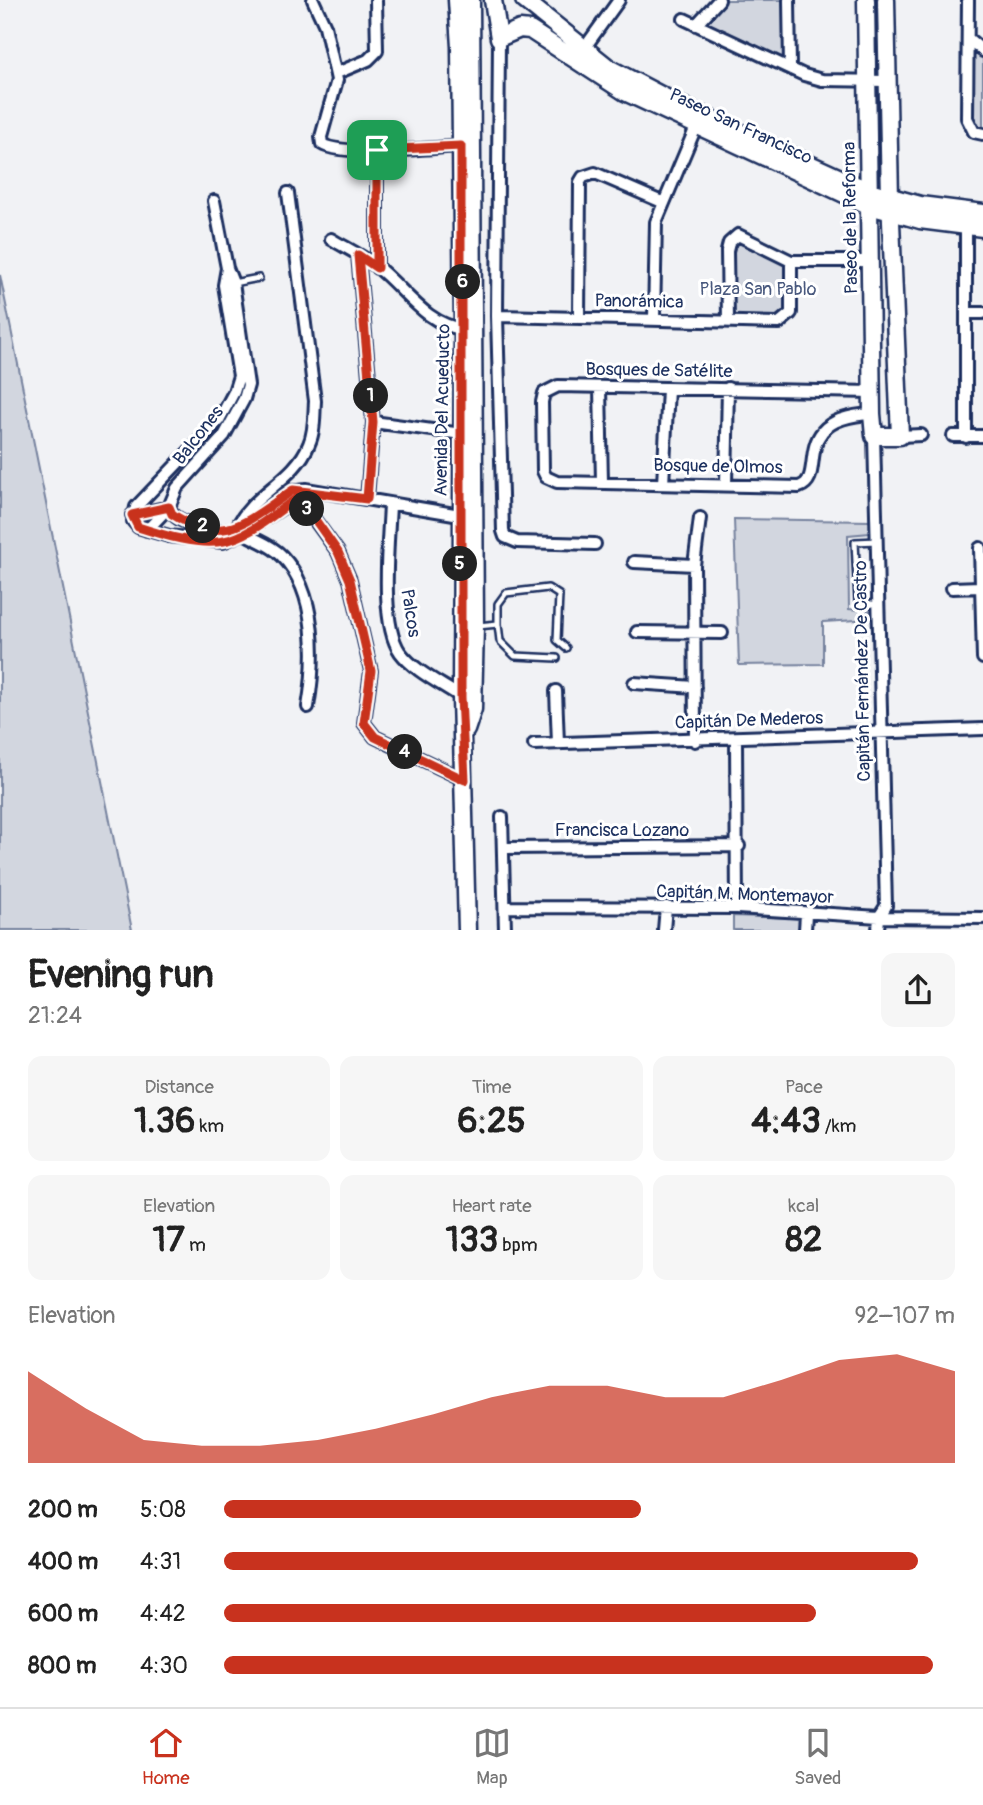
<!DOCTYPE html>
<html lang="en">
<head>
<meta charset="utf-8">
<style>
	:root { --surface:#fff; --page:#f6f6f6; --text:#222; --muted:#767676; --line:#e0e0e0; --accent:#c8321e }
	body { margin:0; font-family:Pangolin,sans-serif; background:var(--page); color:var(--text); height:100vh; display:flex; flex-direction:column; font-size:26px; white-space:nowrap }
	* { box-sizing:border-box; margin:0 }
	p { font-size:23px; color:var(--muted) }
	.icon { flex:none; width:38px; height:38px; fill:none; stroke:currentColor; stroke-width:2; stroke-linecap:round; stroke-linejoin:round }
	.map { position:relative; height:930px; overflow:hidden }
	.panel { display:flex; flex-direction:column; background:var(--surface); flex:1 }
	.panel>* { flex:none }
	.pin { position:absolute; display:grid; place-items:center; width:60px; height:60px; color:#fff; margin:-30px; border-radius:14px; box-shadow:0 4px 10px #0006 }
	.km { position:absolute; width:35px; height:35px; margin:-18px; border-radius:50%; background:#222; color:#fff; font-size:19px; line-height:35px; text-align:center }
	.round { display:grid; place-items:center; flex:none; width:74px; height:74px; border-radius:14px; background:var(--page) }
	.summary { display:flex; align-items:center; justify-content:space-between; height:119px; padding:0 28px }
	h1 { font-size:38px; font-weight:700; line-height:52px }
	.figures { display:grid; grid-template-columns:repeat(3,1fr); gap:10px; height:119px; padding:7px 28px }
	.figures div { display:grid; align-content:center; border-radius:14px; background:var(--page); text-align:center }
	.figures b { font-size:35px; font-weight:700 }
	.figures small { font-size:19px; font-weight:400 }
	.figures p { font-size:19px }
	.chart { height:196px; padding:14px 28px }
	.chart p { display:flex; justify-content:space-between }
	.chart svg { width:100%; height:126px; margin-top:7px; fill:var(--accent); opacity:.7 }
	ul { padding:0 28px; list-style:none; font-size:23px }
	li { display:grid; grid-template-columns:112px 84px 1fr; align-items:center; height:52px }
	li i { height:18px; border-radius:9px; background:var(--accent) }
	.menu { display:flex; justify-content:space-around; align-items:center; height:98px; border-top:2px solid var(--line); background:var(--surface); font-size:19px; color:var(--muted) }
	.menu a { display:grid; justify-items:center; gap:4px }
	.menu .active { color:var(--accent) }
	.map>svg:first-child { display:block }
	.green { fill:#d2d6df; stroke:#76829e; stroke-width:2 }
	.lines { fill:none; stroke-linecap:round; stroke-linejoin:round }
	.lane-casing { stroke:#1b2f5e; stroke-width:10 }
	.street-casing { stroke:#1b2f5e; stroke-width:16 }
	.secondary-casing { stroke:#1b2f5e; stroke-width:21 }
	.lane { stroke:#fff; stroke-width:5 }
	.street { stroke:#fff; stroke-width:10 }
	.secondary { stroke:#fff; stroke-width:16 }
	.route-casing { stroke:#fff; stroke-width:14 }
	.route { stroke:#c8321e; stroke-width:9 }
	.labels { text-anchor:middle; stroke-width:6; stroke-linejoin:round; paint-order:stroke }
	.street-label { font-size:18px; fill:#1b2f5e; stroke:#fff }
	.park-label { font-size:18px; fill:#49597e; stroke:#fff }
</style>
</head>
<body>
<div class="map">
<svg width="983" height="930" viewBox="0 0 983 930">
	<rect width="100%" height="100%" fill="#f1f2f5"/>
	<filter id="ink" filterUnits="userSpaceOnUse"><feTurbulence type="fractalNoise" baseFrequency=".0143" numOctaves="2"/><feDisplacementMap in="SourceGraphic" scale="14" xChannelSelector="R" yChannelSelector="G"/><feConvolveMatrix kernelMatrix="1 2 1 2 8 2 1 2 1" color-interpolation-filters="sRGB"/></filter>
	<g filter="url(#ink)">
		<!-- green -->
		<path class="green" d="M 727,0 L 789,0 L 790,67 L 696,25 Z
			M 970,40 L 983,51 L 983,134 L 970,127 Z
			M 738,235 L 785,264 L 792,301 L 779,323 L 728,321 L 727,251 Z
			M 0,275 L 132,930 L 0,930 Z
			M 734,519 L 871,521 L 870,533 L 848,535 L 849,609 L 874,611 L 874,619 L 823,622 L 823,664 L 739,665 Z
			M 733,916 L 800,918 L 799,930 L 733,930 Z"/>
		<g class="lines">
			<defs>
				<path id="lane" d="M 233,283 L 259,278
					M 877,541 L 855,542 L 858,602 L 878,605
					M 498,624 L 500,641 L 515,656 L 557,658
					M 478,626 L 498,624 L 498,604 L 506,593 L 548,588 L 559,595 L 557,640 L 566,648"/>
				<path id="street" d="M 313,0 L 325,26 L 337,80 L 321,137 L 322,144 C 341,157 435,148 461,146
					M 789,0 L 790,67
					M 968,0 L 967,118 L 974,132 L 983,134
					M 684,19 L 804,75 L 822,80 L 887,81
					M 696,25 L 719,0
					M 499,38 L 497,316 L 503,531 L 505,537 L 517,542 L 595,544
					M 970,40 L 983,51
					M 583,50 L 619,0
					M 337,73 L 368,60 L 377,51 L 376,0
					M 377,150 L 377,268
					M 288,193 L 315,401 C 314,415 315,431 309,444 C 295,480 253,493 237,527 C 248,539 269,542 282,556 C 318,593 316,660 308,707
					M 966,227 L 966,437
					M 331,239 C 346,248 363,256 377,267 C 405,289 426,325 463,329
					M 358,255 L 373,422 L 367,499
					M 227,268 L 224,285 L 239,376 L 234,392 L 219,420 L 136,507 L 133,521 L 138,527 L 169,536 L 223,542 L 243,533 L 299,497 L 306,489
					M 967,313 L 983,313
					M 497,316 L 779,323 L 791,313 L 791,261
					M 579,318 L 580,182 L 583,177 L 595,173 L 662,202
					M 654,319 L 656,222 L 696,127
					M 728,321 L 727,251 L 729,243 L 738,235 L 791,261 L 871,261
					M 600,388 L 602,482
					M 872,414 C 786,418 829,478 799,487 L 557,482 L 546,477 L 543,471 L 542,402 L 544,393 L 558,386 L 873,392
					M 373,422 L 462,434
					M 874,436 L 886,906 L 879,917 L 878,930
					M 900,436 L 921,435
					M 953,436 L 983,436
					M 663,484 L 668,389
					M 726,484 L 728,388
					M 293,490 L 338,552 L 350,580 L 371,671 L 364,723 L 375,737 L 465,780
					M 390,503 C 389,539 379,622 400,652 C 414,671 442,684 461,697
					M 132,515 L 169,507 C 173,518 184,522 195,525 C 204,527 214,531 223,531 C 251,531 274,491 306,489 L 460,515
					M 147,530 L 169,507 L 177,488 L 224,436 L 244,399 L 248,385 L 233,283 L 227,268 L 214,201
					M 980,548 L 983,658
					M 634,562 L 694,565
					M 952,588 L 980,587
					M 637,632 L 722,633
					M 634,683 L 695,687
					M 556,691 L 558,743
					M 736,739 L 737,908
					M 695,741 L 694,565 L 700,518
					M 534,744 L 983,729
					M 502,817 L 505,930
					M 505,848 L 739,846
					M 505,907 L 737,908 L 879,917 L 983,918
					M 664,930 L 666,907
					M 805,930 L 806,914"/>
				<path id="secondary" d="M 457,0 L 460,47 L 463,329 L 461,697 L 467,930
					M 493,0 L 499,38 L 520,29 L 530,30 L 625,92 L 870,206 L 920,220 L 983,228
					M 524,0 L 609,68 L 680,105 L 869,191 L 920,205 L 983,213
					M 866,0 L 872,414 L 874,436 L 900,436 L 890,198 L 886,0
					M 466,730 L 473,709 L 475,626 L 471,0"/>
			</defs>
			<!-- lane casing -->
			<use href="#lane" class="lane-casing"/>
			<!-- street casing -->
			<use href="#street" class="street-casing"/>
			<!-- secondary casing -->
			<use href="#secondary" class="secondary-casing"/>
			<!-- lane -->
			<use href="#lane" class="lane"/>
			<!-- street -->
			<use href="#street" class="street"/>
			<!-- secondary -->
			<use href="#secondary" class="secondary"/>
		</g>
	</g>
	<g class="lines" filter="url(#ink)">
		<defs>
			<path id="route" d="M 461,146 L 461,697 L 465,780 L 375,737 L 364,723 L 371,671 L 350,580 L 338,552 L 299,497 C 277,511 250,537 224,541 C 197,546 163,535 138,527 L 132,515 L 169,507 L 172,514 C 225,548 248,520 293,490 L 367,499 L 373,422 L 358,255 L 377,268 L 377,150 Z"/>
		</defs>
		<!-- route casing -->
		<use href="#route" class="route-casing"/>
		<!-- route -->
		<use href="#route" class="route"/>
	</g>
	<g class="labels">
		<!-- street labels -->
		<g class="street-label">
			<text transform="translate(741 126) rotate(25)" y="6">Paseo San Francisco</text>
			<text transform="translate(850 218) rotate(-91)" y="6">Paseo de la Reforma</text>
			<text transform="translate(639 301) rotate(1)" y="6">Panorámica</text>
			<text transform="translate(659 370) rotate(1)" y="6">Bosques de Satélite</text>
			<text transform="translate(442 410) rotate(-89)" y="6">Avenida Del Acueducto</text>
			<text transform="translate(198 435) rotate(-52)" y="6">Balcones</text>
			<text transform="translate(718 466) rotate(1)" y="6">Bosque de Olmos</text>
			<text transform="translate(411 613) rotate(81)" y="6">Palcos</text>
			<text transform="translate(862 671) rotate(-91)" y="6">Capitán Fernández De Castro</text>
			<text transform="translate(749 720) rotate(-2)" y="6">Capitán De Mederos</text>
			<text x="622" y="836">Francisca Lozano</text>
			<text transform="translate(745 894) rotate(2)" y="6">Capitán M. Montemayor</text>
		</g>
		<!-- park labels -->
		<g class="park-label">
			<text x="758" y="295">Plaza San Pablo</text>
		</g>
	</g>
</svg>
<div class="pin" style="left:377px;top:150px;background:#1e9e55"><svg class="icon" aria-label="arrive" viewBox="0 0 24 24"><path d="M6 21V4h12l-3 4 3 4H6"/></svg></div>
<b class="km" style="left:371px;top:396px">1</b>
<b class="km" style="left:203px;top:526px">2</b>
<b class="km" style="left:307px;top:509px">3</b>
<b class="km" style="left:405px;top:752px">4</b>
<b class="km" style="left:460px;top:564px">5</b>
<b class="km" style="left:463px;top:282px">6</b>
</div>
<section class="panel">
<div class="summary"><div><h1>Evening run</h1><p>21:24</p></div><a class="round"><svg class="icon" aria-label="share" viewBox="0 0 24 24"><path d="M12 15V3M7 8l5-5 5 5M5 13v7h14v-7"/></svg></a></div>
<div class="figures">
<div><p>Distance</p><b>1.36<small> km</small></b></div>
<div><p>Time</p><b>6:25</b></div>
<div><p>Pace</p><b>4:43<small> /km</small></b></div>
</div>
<div class="figures">
<div><p>Elevation</p><b>17<small> m</small></b></div>
<div><p>Heart rate</p><b>133<small> bpm</small></b></div>
<div><p>kcal</p><b>82</b></div>
</div>
<div class="chart"><p><span>Elevation</span>92–107 m</p>
<svg viewBox="0 0 160 44" preserveAspectRatio="none"><path d="M0 44V12L10 25L20 36L30 38L40 38L50 36L60 32L70 27L80 21L90 17L100 17L110 21L120 21L130 15L140 8L150 6L160 12V44z"/></svg>
</div>
<ul>
<li><b>200 m</b>5:08<i style="width:57%"></i></li>
<li><b>400 m</b>4:31<i style="width:95%"></i></li>
<li><b>600 m</b>4:42<i style="width:81%"></i></li>
<li><b>800 m</b>4:30<i style="width:97%"></i></li>
</ul>
</section>
<nav class="menu">
<a class="active"><svg class="icon" aria-label="home" viewBox="0 0 24 24"><path d="M3 11l9-7 9 7M6 9v11h12V9"/></svg>Home</a>
<a><svg class="icon" aria-label="map" viewBox="0 0 24 24"><path d="M3 6l6-2 6 2 6-2v14l-6 2-6-2-6 2zM9 4v14M15 6v14"/></svg>Map</a>
<a><svg class="icon" aria-label="saved" viewBox="0 0 24 24"><path d="M7 4h10v16l-5-4-5 4z"/></svg>Saved</a>
</nav>
</body>
</html>
